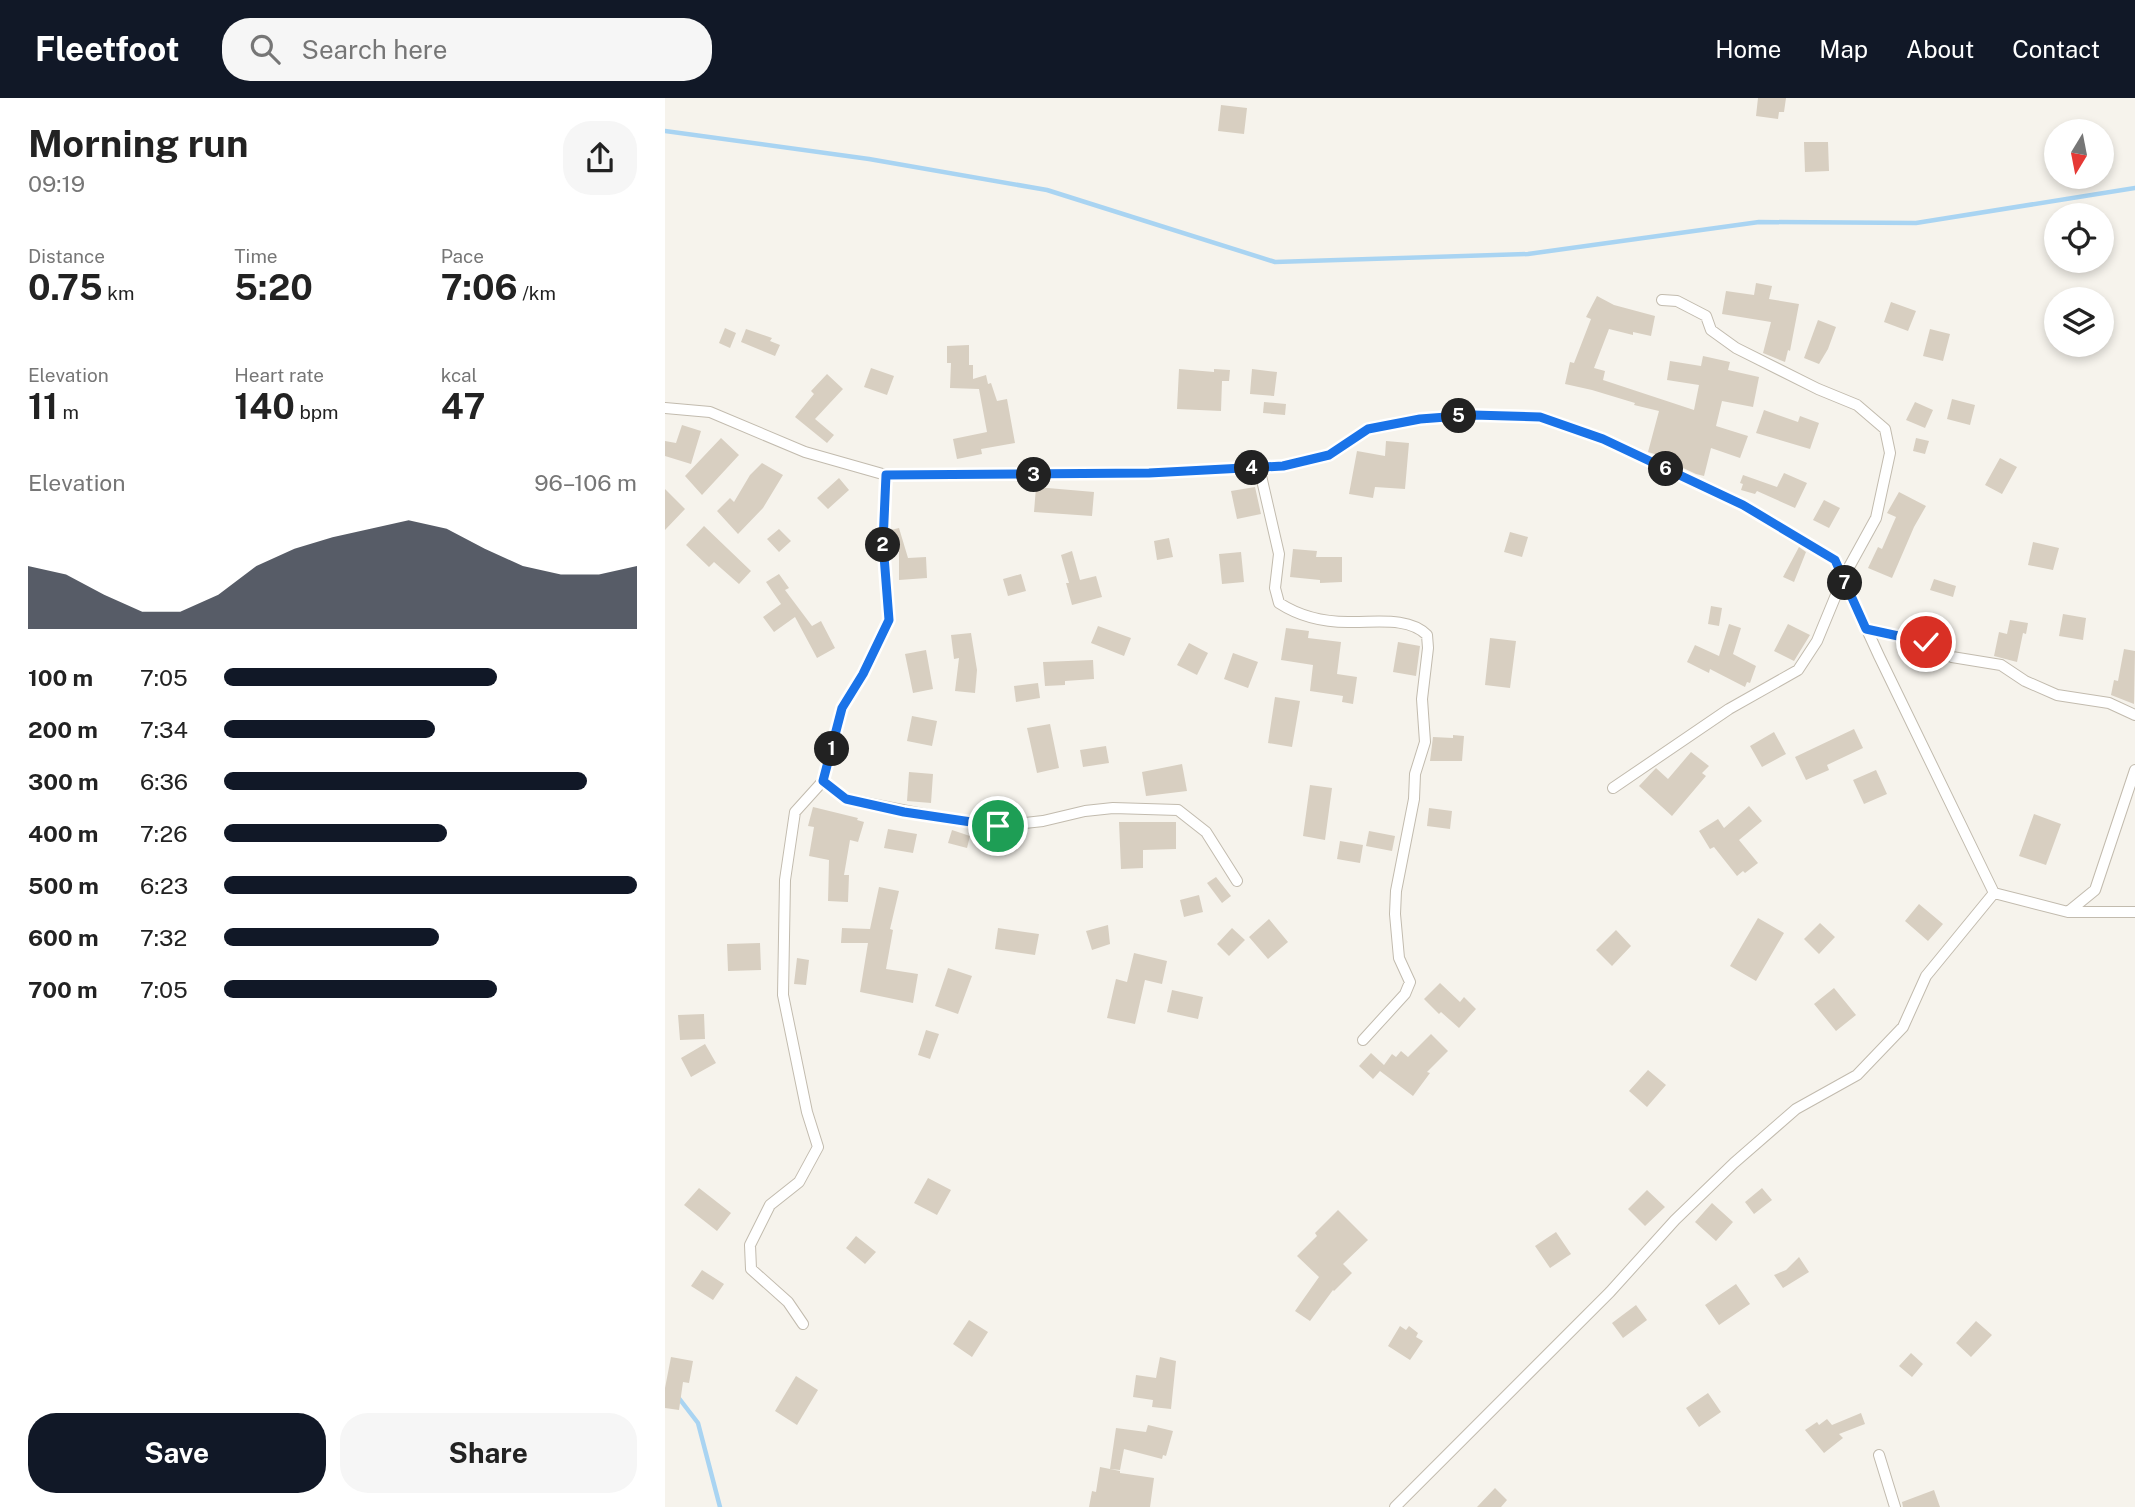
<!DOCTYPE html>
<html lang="en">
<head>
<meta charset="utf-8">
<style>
	:root { --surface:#fff; --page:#f6f6f6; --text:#222; --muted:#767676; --accent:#111827 }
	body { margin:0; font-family:"Public Sans",sans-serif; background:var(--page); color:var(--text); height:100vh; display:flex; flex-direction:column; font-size:26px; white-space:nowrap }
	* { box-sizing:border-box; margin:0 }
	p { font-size:23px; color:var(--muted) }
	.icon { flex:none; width:38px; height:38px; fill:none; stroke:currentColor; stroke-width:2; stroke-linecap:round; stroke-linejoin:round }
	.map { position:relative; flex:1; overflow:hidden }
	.panel { display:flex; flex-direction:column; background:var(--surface); width:665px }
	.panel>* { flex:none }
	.needle { width:46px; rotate:190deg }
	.fabs { position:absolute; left:1379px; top:21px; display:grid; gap:14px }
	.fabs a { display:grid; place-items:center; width:70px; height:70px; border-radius:50%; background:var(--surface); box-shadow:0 4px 10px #0003; font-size:35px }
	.pin { position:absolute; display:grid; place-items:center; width:60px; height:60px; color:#fff; margin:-30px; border:4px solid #fff; border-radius:50%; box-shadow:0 2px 7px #0007 }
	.km { position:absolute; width:35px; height:35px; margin:-18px; border-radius:50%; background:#222; color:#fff; font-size:19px; line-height:35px; text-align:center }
	.round { display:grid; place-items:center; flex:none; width:74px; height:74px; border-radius:28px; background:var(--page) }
	.headline { display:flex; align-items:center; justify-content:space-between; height:119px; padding:0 28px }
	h1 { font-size:38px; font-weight:700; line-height:52px }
	.stats { display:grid; grid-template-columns:repeat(3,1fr); gap:10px; height:119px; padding:7px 28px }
	.stats div { display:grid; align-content:center }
	.stats b { font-size:35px; font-weight:700 }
	.stats small { font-size:19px; font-weight:400 }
	.stats p { font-size:19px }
	.chart { height:196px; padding:14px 28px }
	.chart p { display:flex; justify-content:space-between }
	.chart svg { width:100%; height:126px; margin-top:7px; fill:var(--accent); opacity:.7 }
	.button { display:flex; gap:14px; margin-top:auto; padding:14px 28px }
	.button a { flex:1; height:80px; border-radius:28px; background:var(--accent); color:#fff; font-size:28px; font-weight:700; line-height:80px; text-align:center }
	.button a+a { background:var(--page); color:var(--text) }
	ul { padding:0 28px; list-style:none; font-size:23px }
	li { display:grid; grid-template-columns:112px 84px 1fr; align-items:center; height:52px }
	li i { height:18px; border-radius:9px; background:var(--accent) }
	header { display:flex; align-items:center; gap:42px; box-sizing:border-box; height:98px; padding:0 35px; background:var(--accent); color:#fff }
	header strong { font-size:33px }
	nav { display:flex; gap:38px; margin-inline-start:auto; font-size:24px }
	.search { width:490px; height:63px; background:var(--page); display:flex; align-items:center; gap:18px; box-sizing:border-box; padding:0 24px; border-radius:28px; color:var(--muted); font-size:26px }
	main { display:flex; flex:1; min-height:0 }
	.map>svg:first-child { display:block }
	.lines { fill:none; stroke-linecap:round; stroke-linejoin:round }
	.stream { stroke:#a9d4f2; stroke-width:4.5 }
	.building { fill:#d8cfc1 }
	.street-casing { stroke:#c2bbae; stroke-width:12 }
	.street { stroke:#fff; stroke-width:10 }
	.route-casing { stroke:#fff; stroke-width:14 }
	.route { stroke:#1a73e8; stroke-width:9 }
</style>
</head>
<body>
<header>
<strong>Fleetfoot</strong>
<div class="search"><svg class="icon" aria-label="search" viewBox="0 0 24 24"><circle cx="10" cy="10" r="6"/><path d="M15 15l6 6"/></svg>Search here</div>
<nav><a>Home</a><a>Map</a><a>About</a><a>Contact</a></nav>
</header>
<main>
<section class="panel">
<div class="headline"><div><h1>Morning run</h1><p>09:19</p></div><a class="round"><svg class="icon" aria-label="share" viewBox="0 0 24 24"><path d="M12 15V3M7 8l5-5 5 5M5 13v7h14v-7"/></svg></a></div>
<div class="stats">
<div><p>Distance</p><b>0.75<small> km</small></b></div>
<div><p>Time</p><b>5:20</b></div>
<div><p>Pace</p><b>7:06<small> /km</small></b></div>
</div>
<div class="stats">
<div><p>Elevation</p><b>11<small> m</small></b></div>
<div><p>Heart rate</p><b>140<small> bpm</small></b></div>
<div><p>kcal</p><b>47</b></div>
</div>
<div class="chart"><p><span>Elevation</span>96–106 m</p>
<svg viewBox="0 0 160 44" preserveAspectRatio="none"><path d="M0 44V22L10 25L20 32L30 38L40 38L50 32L60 22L70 16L80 12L90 9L100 6L110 9L120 16L130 22L140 25L150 25L160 22V44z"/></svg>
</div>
<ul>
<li><b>100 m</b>7:05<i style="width:66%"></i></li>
<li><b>200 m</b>7:34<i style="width:51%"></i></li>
<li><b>300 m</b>6:36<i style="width:88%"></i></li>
<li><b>400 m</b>7:26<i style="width:54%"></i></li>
<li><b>500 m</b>6:23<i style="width:100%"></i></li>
<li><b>600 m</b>7:32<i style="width:52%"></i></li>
<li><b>700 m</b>7:05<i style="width:66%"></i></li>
</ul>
<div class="button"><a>Save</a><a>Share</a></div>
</section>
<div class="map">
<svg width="1470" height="1409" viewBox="0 0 1470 1409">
	<rect width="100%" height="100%" fill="#f6f3ec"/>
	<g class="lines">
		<!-- stream -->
		<path class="stream" d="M 0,33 L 204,61 L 382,92 L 610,164 L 863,156 L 1094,124 L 1251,125 L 1470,90
			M 13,1299 L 33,1325 L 55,1409"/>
	</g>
	<!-- building -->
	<path class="building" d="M 1093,0 L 1121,0 L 1119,14 L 1114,14 L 1113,21 L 1091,18 Z
		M 556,7 L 582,10 L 579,36 L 553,33 Z
		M 1139,44 L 1163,44 L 1164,73 L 1140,74 Z
		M 1091,185 L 1107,188 L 1104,201 L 1134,206 L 1125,253 L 1123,252 L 1120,264 L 1098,255 L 1106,224 L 1057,216 L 1061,193 L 1089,197 Z
		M 932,198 L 949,207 L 990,218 L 986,238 L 968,234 L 968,237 L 944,231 L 929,270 L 940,273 L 938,282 L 1029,312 L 1034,287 L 1002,282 L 1005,263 L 1036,268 L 1038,258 L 1065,264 L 1063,272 L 1094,279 L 1088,309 L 1057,303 L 1051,328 L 1083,338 L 1075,360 L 1046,350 L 1039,378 L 1031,376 L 1016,369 L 1017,364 L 983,354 L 994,313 L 969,307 L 970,305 L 927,292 L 900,286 L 905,264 L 909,265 L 926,221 L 921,219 Z
		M 1226,204 L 1251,213 L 1243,233 L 1219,224 Z
		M 1153,222 L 1171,229 L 1163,251 L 1154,266 L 1139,260 Z
		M 60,230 L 71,235 L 65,250 L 54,245 Z
		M 81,231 L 107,240 L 105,243 L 115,247 L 110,258 L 76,244 Z
		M 1265,231 L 1285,236 L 1278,263 L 1258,258 Z
		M 304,247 L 304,267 L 308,267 L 308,281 L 321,277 L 323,286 L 326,285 L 332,303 L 342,301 L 350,345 L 316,351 L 317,356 L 292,361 L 288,341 L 322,334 L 314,291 L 285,290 L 286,265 L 282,265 L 282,248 Z
		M 206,270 L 229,278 L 222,297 L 199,289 Z
		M 514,271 L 549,274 L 549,271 L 565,272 L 564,283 L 557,283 L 556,313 L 512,311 Z
		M 587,271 L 612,274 L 609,298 L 585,296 Z
		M 162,276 L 178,291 L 150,321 L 169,337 L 162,345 L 130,319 L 149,296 L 146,293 Z
		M 1287,301 L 1310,307 L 1305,327 L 1282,321 Z
		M 599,304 L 621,306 L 620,317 L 598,315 Z
		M 1250,304 L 1268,312 L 1260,330 L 1241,322 Z
		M 1099,312 L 1133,324 L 1135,318 L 1154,325 L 1145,351 L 1091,335 Z
		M 17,327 L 36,333 L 26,366 L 0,358 L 0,343 L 11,345 Z
		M 56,340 L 74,357 L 37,397 L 20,378 Z
		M 1251,340 L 1264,343 L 1260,356 L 1248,353 Z
		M 721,343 L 744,345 L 740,391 L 710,389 L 708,400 L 684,396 L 692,353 L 720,358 Z
		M 1335,360 L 1352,369 L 1337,396 L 1320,387 Z
		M 97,365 L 118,377 L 98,410 L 73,436 L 52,413 L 65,400 L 69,404 L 85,377 Z
		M 1119,375 L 1142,385 L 1130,410 L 1092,393 L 1090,396 L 1076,392 L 1078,386 L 1075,385 L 1078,377 L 1112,389 Z
		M 174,380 L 184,392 L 163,411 L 152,400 Z
		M 371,389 L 429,394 L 427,418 L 369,414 Z
		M 590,389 L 596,416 L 572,421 L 566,393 Z
		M 0,391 L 20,411 L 0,432 Z
		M 1234,394 L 1261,408 L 1249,429 L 1227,480 L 1203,470 L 1213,449 L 1217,451 L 1231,419 L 1222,415 Z
		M 1159,402 L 1175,410 L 1164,430 L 1148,422 Z
		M 39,428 L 86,473 L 74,486 L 49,464 L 44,469 L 21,447 Z
		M 234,430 L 243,460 L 261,459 L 262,480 L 234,482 L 234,446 L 228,448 L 226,443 L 226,432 Z
		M 114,431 L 126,443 L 114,454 L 102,441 Z
		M 845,434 L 863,439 L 857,459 L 839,454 Z
		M 504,440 L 508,459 L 492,462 L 489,443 Z
		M 1368,444 L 1394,450 L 1388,472 L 1363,467 Z
		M 1134,449 L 1141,454 L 1129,484 L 1118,479 Z
		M 628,451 L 652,453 L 651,459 L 677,459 L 677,484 L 655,485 L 655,482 L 625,479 Z
		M 407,453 L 415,482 L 431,478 L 437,499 L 407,507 L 401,485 L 404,485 L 396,457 Z
		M 576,454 L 579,484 L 557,486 L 554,456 Z
		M 114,476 L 124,490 L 120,492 L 147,528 L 156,523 L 170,550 L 152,560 L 130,519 L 109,534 L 98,519 L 116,506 L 101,484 Z
		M 356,476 L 361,493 L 343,498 L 338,481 Z
		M 1269,481 L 1291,488 L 1288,499 L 1265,492 Z
		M 1046,508 L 1057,510 L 1054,528 L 1043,526 Z
		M 1398,516 L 1421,520 L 1418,542 L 1394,538 Z
		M 1345,522 L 1363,525 L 1361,536 L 1358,535 L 1352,564 L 1329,558 L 1334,534 L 1342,536 Z
		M 1064,526 L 1076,530 L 1068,556 L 1091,568 L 1085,585 L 1082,584 L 1080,589 L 1045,571 L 1044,575 L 1022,564 L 1030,547 L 1054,558 Z
		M 1123,526 L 1145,537 L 1129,563 L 1109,553 Z
		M 433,528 L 466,540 L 459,558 L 426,545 Z
		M 621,530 L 644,533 L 643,540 L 676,544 L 672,576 L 692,579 L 688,606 L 677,604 L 678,598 L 645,593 L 648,567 L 616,562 Z
		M 306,535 L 312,572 L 310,595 L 290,593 L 294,560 L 289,561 L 286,537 Z
		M 825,540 L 851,543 L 845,590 L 820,587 Z
		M 733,544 L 755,548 L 751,578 L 728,574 Z
		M 524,545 L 543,555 L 532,577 L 512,567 Z
		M 1459,551 L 1470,553 L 1469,606 L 1446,597 L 1449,582 L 1453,583 Z
		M 261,552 L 268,591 L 248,595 L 240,556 Z
		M 568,555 L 593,564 L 583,590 L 559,581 Z
		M 428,562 L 429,581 L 400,583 L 400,587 L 380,588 L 378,564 Z
		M 373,585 L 375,600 L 351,604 L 349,588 Z
		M 610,599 L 635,603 L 627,649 L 603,645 Z
		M 247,618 L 272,623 L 267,648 L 242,643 Z
		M 385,626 L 394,670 L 372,675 L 362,630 Z
		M 1189,631 L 1198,650 L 1162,667 L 1164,672 L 1141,682 L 1130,659 Z
		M 1109,634 L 1121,656 L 1097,669 L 1085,648 Z
		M 788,637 L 799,638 L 797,663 L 765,663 L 768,639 L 788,640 Z
		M 441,648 L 444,665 L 418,669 L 415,652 Z
		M 1026,654 L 1044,668 L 1037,675 L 1041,678 L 1007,718 L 974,688 L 991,670 L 1003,681 Z
		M 517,666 L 522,693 L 481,698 L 477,674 Z
		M 1211,672 L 1222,696 L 1199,706 L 1188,682 Z
		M 244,674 L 268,676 L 266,705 L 242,703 Z
		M 645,687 L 667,690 L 660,742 L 638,738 Z
		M 1084,708 L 1097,723 L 1074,742 L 1093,765 L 1080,775 L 1078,773 L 1072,778 L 1049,749 L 1045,751 L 1034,733 L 1053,721 L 1059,730 Z
		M 148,709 L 193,720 L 192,722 L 199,724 L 193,744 L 185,742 L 179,777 L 184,777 L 183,804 L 163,803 L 164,762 L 144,758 L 149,729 L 143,728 Z
		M 764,710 L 787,713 L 785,731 L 762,728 Z
		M 1369,716 L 1396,726 L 1381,767 L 1354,758 Z
		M 454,724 L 511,724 L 511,751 L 478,752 L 478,770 L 456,771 Z
		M 223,731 L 252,736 L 248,755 L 219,750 Z
		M 287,732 L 305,738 L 302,750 L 283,745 Z
		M 704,733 L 730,738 L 727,753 L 701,748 Z
		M 675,743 L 698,747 L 695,765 L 672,761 Z
		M 551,779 L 566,798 L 557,805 L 542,785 Z
		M 214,789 L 234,793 L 225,831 L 228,832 L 221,871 L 253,876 L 248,905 L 195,894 L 203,845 L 176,845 L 177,830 L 205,831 Z
		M 534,797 L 538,814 L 519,819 L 515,802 Z
		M 1254,806 L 1278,826 L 1263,843 L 1240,823 Z
		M 1093,820 L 1119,835 L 1091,883 L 1065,868 Z
		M 604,821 L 623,844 L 603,861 L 584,839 Z
		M 1155,825 L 1170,839 L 1154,856 L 1139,841 Z
		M 443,827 L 445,846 L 427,852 L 421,833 Z
		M 333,830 L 374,836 L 370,857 L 330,851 Z
		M 567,830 L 580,842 L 564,858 L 552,846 Z
		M 951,832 L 966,848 L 947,868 L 931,852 Z
		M 95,845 L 96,872 L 63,873 L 62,846 Z
		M 469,855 L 502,863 L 497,886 L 480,882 L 470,926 L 442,920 L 451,881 L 462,884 Z
		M 132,860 L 144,862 L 141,887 L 129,886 Z
		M 283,870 L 307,878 L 293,916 L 270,908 Z
		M 775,885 L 795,904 L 799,899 L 811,911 L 794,930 L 776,914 L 774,916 L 759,901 Z
		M 1169,890 L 1191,917 L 1171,933 L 1149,906 Z
		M 507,892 L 538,899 L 533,921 L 502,914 Z
		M 39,916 L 40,941 L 15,942 L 13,917 Z
		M 261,932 L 274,936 L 265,961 L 253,957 Z
		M 766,936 L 783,953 L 762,974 L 765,975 L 748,998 L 715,973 L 708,981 L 694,968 L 706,955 L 719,967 L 727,956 L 731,959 L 736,953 L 743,959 Z
		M 40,946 L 51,965 L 26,979 L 16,960 Z
		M 983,972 L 1001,987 L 982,1009 L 964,993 Z
		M 263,1080 L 286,1092 L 272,1117 L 249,1105 Z
		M 34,1090 L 66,1115 L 52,1133 L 19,1107 Z
		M 1097,1090 L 1107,1102 L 1089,1116 L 1080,1104 Z
		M 982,1092 L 1000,1109 L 980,1128 L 963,1111 Z
		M 1047,1105 L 1068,1124 L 1051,1143 L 1030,1124 Z
		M 673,1112 L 703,1142 L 678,1166 L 687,1175 L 669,1193 L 668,1192 L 645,1223 L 630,1213 L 654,1179 L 632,1158 L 652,1138 L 650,1135 Z
		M 891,1134 L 906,1156 L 885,1170 L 870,1148 Z
		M 191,1138 L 211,1154 L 200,1166 L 181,1150 Z
		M 1134,1159 L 1144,1174 L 1118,1190 L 1109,1177 L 1121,1172 Z
		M 37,1172 L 59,1186 L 48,1202 L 26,1188 Z
		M 1071,1186 L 1085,1206 L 1054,1227 L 1040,1207 Z
		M 971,1207 L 982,1222 L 958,1240 L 947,1225 Z
		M 304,1222 L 323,1234 L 307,1259 L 288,1246 Z
		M 1311,1223 L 1327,1237 L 1306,1259 L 1291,1245 Z
		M 735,1228 L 741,1232 L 744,1228 L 753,1235 L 751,1239 L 758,1243 L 745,1262 L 723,1248 Z
		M 1246,1255 L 1258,1266 L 1247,1279 L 1234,1268 Z
		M 6,1259 L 28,1263 L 24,1285 L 18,1284 L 14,1312 L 0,1310 L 0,1290 Z
		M 495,1259 L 511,1263 L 506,1311 L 487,1309 L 488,1302 L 468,1299 L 471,1277 L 491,1280 Z
		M 131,1278 L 153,1292 L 132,1327 L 110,1313 Z
		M 1043,1295 L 1056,1314 L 1034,1329 L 1021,1310 Z
		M 1196,1315 L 1200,1326 L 1174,1336 L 1178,1340 L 1159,1355 L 1140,1332 L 1152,1324 L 1154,1327 L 1162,1321 L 1167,1327 Z
		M 483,1327 L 508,1333 L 501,1358 L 498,1357 L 497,1361 L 459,1351 L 455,1372 L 445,1371 L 451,1330 L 481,1334 Z
		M 435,1369 L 455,1373 L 455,1375 L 489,1380 L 485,1409 L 424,1409 L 427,1393 L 431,1394 Z
		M 830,1390 L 842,1402 L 836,1409 L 812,1409 Z
		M 1269,1392 L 1275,1409 L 1238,1409 L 1237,1404 Z"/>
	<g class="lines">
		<defs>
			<path id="street" d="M 0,310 L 45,314 L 140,354 L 221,377 L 484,375 L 618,368 L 664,357 L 703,331 L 755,321 L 808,317 L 875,319 L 938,341 L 1078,407 L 1170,462 L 1214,558 L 1329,795 L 1403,814 L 1470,814
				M 594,369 L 614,456 L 610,490 L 614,505 C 634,518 659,524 683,524 C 708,525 743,518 762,537 L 763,550 L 757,601 L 760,644 L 750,676 L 749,701 L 731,793 L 730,816 L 734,860 L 745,884 L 740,896 L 698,942
				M 1201,531 L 1261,544 L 1287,559 L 1336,567 L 1360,583 L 1392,597 L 1444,605 L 1470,617
				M 158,683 L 181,701 L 288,722 L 333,728 L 378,723 L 420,713 L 448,710 L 513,712 L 541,734 L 572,783
				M 948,690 L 1064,611 L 1133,572 L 1152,543 L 1178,480 L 1211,420 L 1225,355 L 1220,331 L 1192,307 L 1153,291 L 1071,250 L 1046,232 L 1041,218 L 1012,203 L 997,202
				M 1403,814 L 1430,792 L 1470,672
				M 138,1226 L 123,1204 L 86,1171 L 85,1147 L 105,1107 L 134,1084 L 153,1049 L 142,1014 L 118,897 L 120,782 L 130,714 L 158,683 L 177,610 L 198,576 L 224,522 L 218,445 L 221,377
				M 1214,1357 L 1230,1409
				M 730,1409 L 945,1194 L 1010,1122 L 1069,1065 L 1131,1011 L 1192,977 L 1238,929 L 1261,878 L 1329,795"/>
		</defs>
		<!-- street casing -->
		<use href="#street" class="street-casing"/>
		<!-- street -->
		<use href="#street" class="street"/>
	</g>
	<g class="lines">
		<defs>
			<path id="route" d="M 333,728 L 239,714 L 181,701 L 158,683 L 177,610 L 198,576 L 224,522 L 218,445 L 221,377 L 484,375 L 618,368 L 664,357 L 703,331 L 755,321 L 808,317 L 875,319 L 938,341 L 1078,407 L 1170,462 L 1201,531 L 1261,544"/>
		</defs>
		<!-- route casing -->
		<use href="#route" class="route-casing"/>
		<!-- route -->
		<use href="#route" class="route"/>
	</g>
</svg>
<div class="fabs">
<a><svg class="needle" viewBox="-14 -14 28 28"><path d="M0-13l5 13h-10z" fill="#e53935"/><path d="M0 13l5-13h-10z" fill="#767676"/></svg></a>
<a><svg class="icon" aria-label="locate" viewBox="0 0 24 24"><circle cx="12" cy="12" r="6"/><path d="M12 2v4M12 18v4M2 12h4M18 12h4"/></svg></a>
<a><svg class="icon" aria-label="layers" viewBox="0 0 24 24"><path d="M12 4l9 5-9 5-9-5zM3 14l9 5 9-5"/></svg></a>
</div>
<div class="pin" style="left:333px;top:728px;background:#1e9e55"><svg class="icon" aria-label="arrive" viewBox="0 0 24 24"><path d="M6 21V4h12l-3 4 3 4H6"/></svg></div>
<div class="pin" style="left:1261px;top:544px;background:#d93025"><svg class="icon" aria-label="check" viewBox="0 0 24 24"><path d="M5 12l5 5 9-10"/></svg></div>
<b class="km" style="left:167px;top:651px">1</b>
<b class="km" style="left:218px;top:447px">2</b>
<b class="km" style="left:369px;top:377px">3</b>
<b class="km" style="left:587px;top:370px">4</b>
<b class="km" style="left:794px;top:318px">5</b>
<b class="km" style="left:1001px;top:371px">6</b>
<b class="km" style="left:1180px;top:485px">7</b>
</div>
</main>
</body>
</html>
